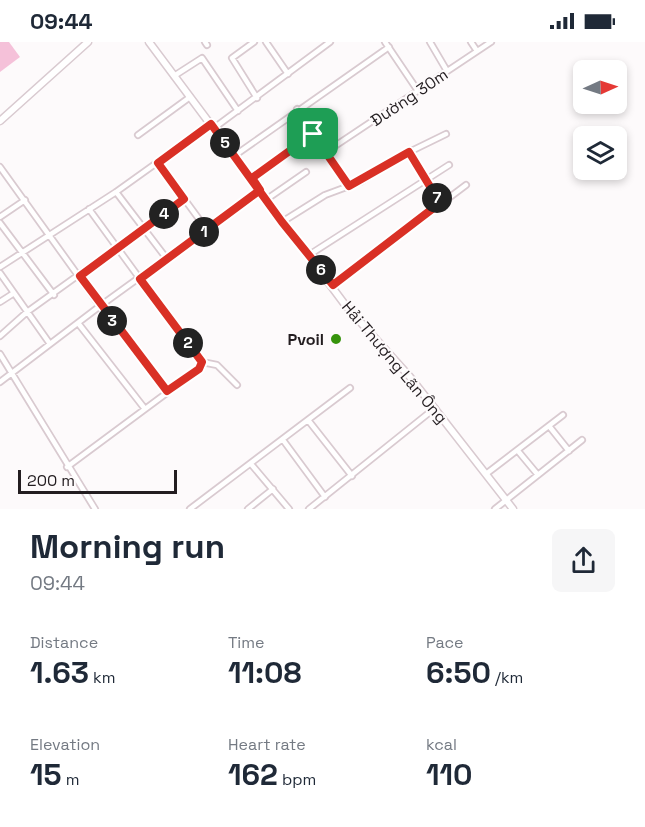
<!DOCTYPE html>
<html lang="en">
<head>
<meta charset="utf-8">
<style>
	:root { --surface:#fff; --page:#f6f6f7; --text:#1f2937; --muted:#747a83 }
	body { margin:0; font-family:"Space Grotesk",sans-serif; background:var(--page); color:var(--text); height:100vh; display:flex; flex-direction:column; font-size:22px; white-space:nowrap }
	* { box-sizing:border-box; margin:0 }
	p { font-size:20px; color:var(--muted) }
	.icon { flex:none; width:33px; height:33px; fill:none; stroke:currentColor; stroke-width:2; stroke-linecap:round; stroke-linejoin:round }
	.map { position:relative; height:467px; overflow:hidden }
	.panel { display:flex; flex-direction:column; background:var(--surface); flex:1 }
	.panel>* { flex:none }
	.needle { width:39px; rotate:87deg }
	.fabs { position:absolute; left:573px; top:18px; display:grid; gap:12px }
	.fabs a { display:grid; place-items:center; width:54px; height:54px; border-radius:9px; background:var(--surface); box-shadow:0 3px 9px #0003; font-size:30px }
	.scale { position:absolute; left:18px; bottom:15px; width:159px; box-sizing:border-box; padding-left:6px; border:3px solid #231d20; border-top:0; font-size:16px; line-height:21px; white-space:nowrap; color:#231d20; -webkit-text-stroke:4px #fdfafb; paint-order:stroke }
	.pin { position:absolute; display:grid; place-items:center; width:51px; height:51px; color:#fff; margin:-26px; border-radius:12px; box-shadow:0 3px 9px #0006 }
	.km { position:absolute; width:30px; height:30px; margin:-15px; border-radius:50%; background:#222; color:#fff; font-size:16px; line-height:30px; text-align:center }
	.round { display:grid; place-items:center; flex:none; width:63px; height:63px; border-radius:9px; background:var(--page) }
	.head { display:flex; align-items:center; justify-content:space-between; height:102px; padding:0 30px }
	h1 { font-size:33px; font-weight:600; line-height:45px }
	.metrics { display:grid; grid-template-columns:repeat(3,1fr); gap:9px; height:102px; padding:6px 30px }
	.metrics div { display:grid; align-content:center }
	.metrics b { font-size:30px; font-weight:600 }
	.metrics small { font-size:16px; font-weight:400 }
	.metrics p { font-size:16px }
	.status { display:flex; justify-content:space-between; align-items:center; height:42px; padding:0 30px; background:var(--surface); direction:ltr }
	.status svg { height:16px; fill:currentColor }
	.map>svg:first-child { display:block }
	.green { fill:#f5c1d9 }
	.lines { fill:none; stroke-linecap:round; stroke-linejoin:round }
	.minor-casing { stroke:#d9cad0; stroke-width:8 }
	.tertiary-casing { stroke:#d9cad0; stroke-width:9 }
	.minor { stroke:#fff; stroke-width:4.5 }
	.tertiary { stroke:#fff; stroke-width:6 }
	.route-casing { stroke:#fff; stroke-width:12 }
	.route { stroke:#d93025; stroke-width:8 }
	.poi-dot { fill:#36930c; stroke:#fdfafb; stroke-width:2 }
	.labels { text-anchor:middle; stroke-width:4.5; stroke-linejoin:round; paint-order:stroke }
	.street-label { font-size:16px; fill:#231d20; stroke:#fdfafb }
	.poi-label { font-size:16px; font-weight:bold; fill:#231d20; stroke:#fdfafb; text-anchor:end }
</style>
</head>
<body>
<div class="status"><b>09:44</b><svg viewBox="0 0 49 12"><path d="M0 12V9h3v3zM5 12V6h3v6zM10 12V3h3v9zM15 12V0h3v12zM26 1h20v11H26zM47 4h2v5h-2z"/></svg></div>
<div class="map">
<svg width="645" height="467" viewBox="0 0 645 467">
	<rect width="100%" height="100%" fill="#fdfafb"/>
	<!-- green -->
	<path class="green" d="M 0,0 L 9,0 L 20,15 L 0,30 Z"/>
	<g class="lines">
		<defs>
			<path id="minor" d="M 205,0 L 207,3
				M 254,0 L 232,16 L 257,56
				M 266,0 L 288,32
				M 385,0 L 418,49
				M 430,0 L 447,29
				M 471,0 L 477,9
				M 174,34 L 202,16 L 238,69
				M 297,67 L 349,144
				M 214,86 L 330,0
				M 138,93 L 190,55
				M 326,110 L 491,0
				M 409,110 L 440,161
				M 234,114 L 389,5
				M 158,121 L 207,188
				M 0,125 L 100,264 L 167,349
				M 252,136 L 313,92
				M 116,150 L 167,217
				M 267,157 L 306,130
				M 0,175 L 25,158
				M 282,180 L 325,153 L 360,140 L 401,114 L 446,92
				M 0,181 L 54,253
				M 309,213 L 449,123
				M 0,225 L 116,150 L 211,82
				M 0,231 L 50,302
				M 333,243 L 466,143
				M 0,260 L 14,251
				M 78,281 L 145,367
				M 0,294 L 27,270 L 184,157
				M 0,312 L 95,467
				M 202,320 L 217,323 L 237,343
				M 0,340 L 100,264 L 260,148
				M 308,378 L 352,434
				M 549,384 L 569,409
				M 283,398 L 325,455
				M 518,409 L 538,433
				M 251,422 L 289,467
				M 67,425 L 199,327 L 202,322 L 89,167
				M 486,432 L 563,373
				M 190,467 L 350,346
				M 248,467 L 273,447
				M 309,467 L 435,366
				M 495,467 L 582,398"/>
			<path id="tertiary" d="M 149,0 L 346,264 L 410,335 L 513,467
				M 0,79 L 88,0"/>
		</defs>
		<!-- minor casing -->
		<use href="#minor" class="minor-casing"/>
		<!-- tertiary casing -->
		<use href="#tertiary" class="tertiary-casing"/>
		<!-- minor -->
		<use href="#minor" class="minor"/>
		<!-- tertiary -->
		<use href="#tertiary" class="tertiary"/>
	</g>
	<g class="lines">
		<defs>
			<path id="route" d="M 313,92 L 252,136 L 260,148 L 140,237 L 202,320 L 199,327 L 167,349 L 80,234 L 184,157 L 158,121 L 211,82 L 282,180 L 333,243 L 440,161 L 409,110 L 349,144 L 313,92"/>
		</defs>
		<!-- route casing -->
		<use href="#route" class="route-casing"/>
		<!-- route -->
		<use href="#route" class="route"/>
	</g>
	<!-- markers -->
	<circle class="poi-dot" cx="336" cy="297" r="6"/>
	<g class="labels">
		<!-- street labels -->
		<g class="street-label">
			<text transform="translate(409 55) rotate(-34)" y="6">Đường 30m</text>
			<text transform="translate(395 320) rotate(50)" y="6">Hải Thượng Lãn Ông</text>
		</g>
		<!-- poi labels -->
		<g class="poi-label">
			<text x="324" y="303">Pvoil</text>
		</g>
	</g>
</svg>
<div class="fabs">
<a><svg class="needle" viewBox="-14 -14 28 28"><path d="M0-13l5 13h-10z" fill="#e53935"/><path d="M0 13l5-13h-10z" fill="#747a83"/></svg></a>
<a><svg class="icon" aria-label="layers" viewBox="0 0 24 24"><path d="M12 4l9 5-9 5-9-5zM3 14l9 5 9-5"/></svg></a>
</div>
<div class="scale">200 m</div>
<div class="pin" style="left:313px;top:92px;background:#1e9e55"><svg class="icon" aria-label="arrive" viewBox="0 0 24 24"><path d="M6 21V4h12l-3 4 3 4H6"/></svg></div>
<b class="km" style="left:204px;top:190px">1</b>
<b class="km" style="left:188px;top:301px">2</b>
<b class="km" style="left:112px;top:279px">3</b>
<b class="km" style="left:164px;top:172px">4</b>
<b class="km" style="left:225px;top:101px">5</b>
<b class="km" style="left:321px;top:228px">6</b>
<b class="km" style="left:437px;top:156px">7</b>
</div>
<section class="panel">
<div class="head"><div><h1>Morning run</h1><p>09:44</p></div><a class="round"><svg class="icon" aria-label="share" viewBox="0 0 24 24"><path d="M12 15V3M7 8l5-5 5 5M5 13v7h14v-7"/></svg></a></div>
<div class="metrics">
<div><p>Distance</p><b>1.63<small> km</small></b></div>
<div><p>Time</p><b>11:08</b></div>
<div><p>Pace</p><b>6:50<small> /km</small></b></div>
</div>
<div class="metrics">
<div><p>Elevation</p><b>15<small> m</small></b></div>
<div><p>Heart rate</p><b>162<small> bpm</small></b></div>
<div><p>kcal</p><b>110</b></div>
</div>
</section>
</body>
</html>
